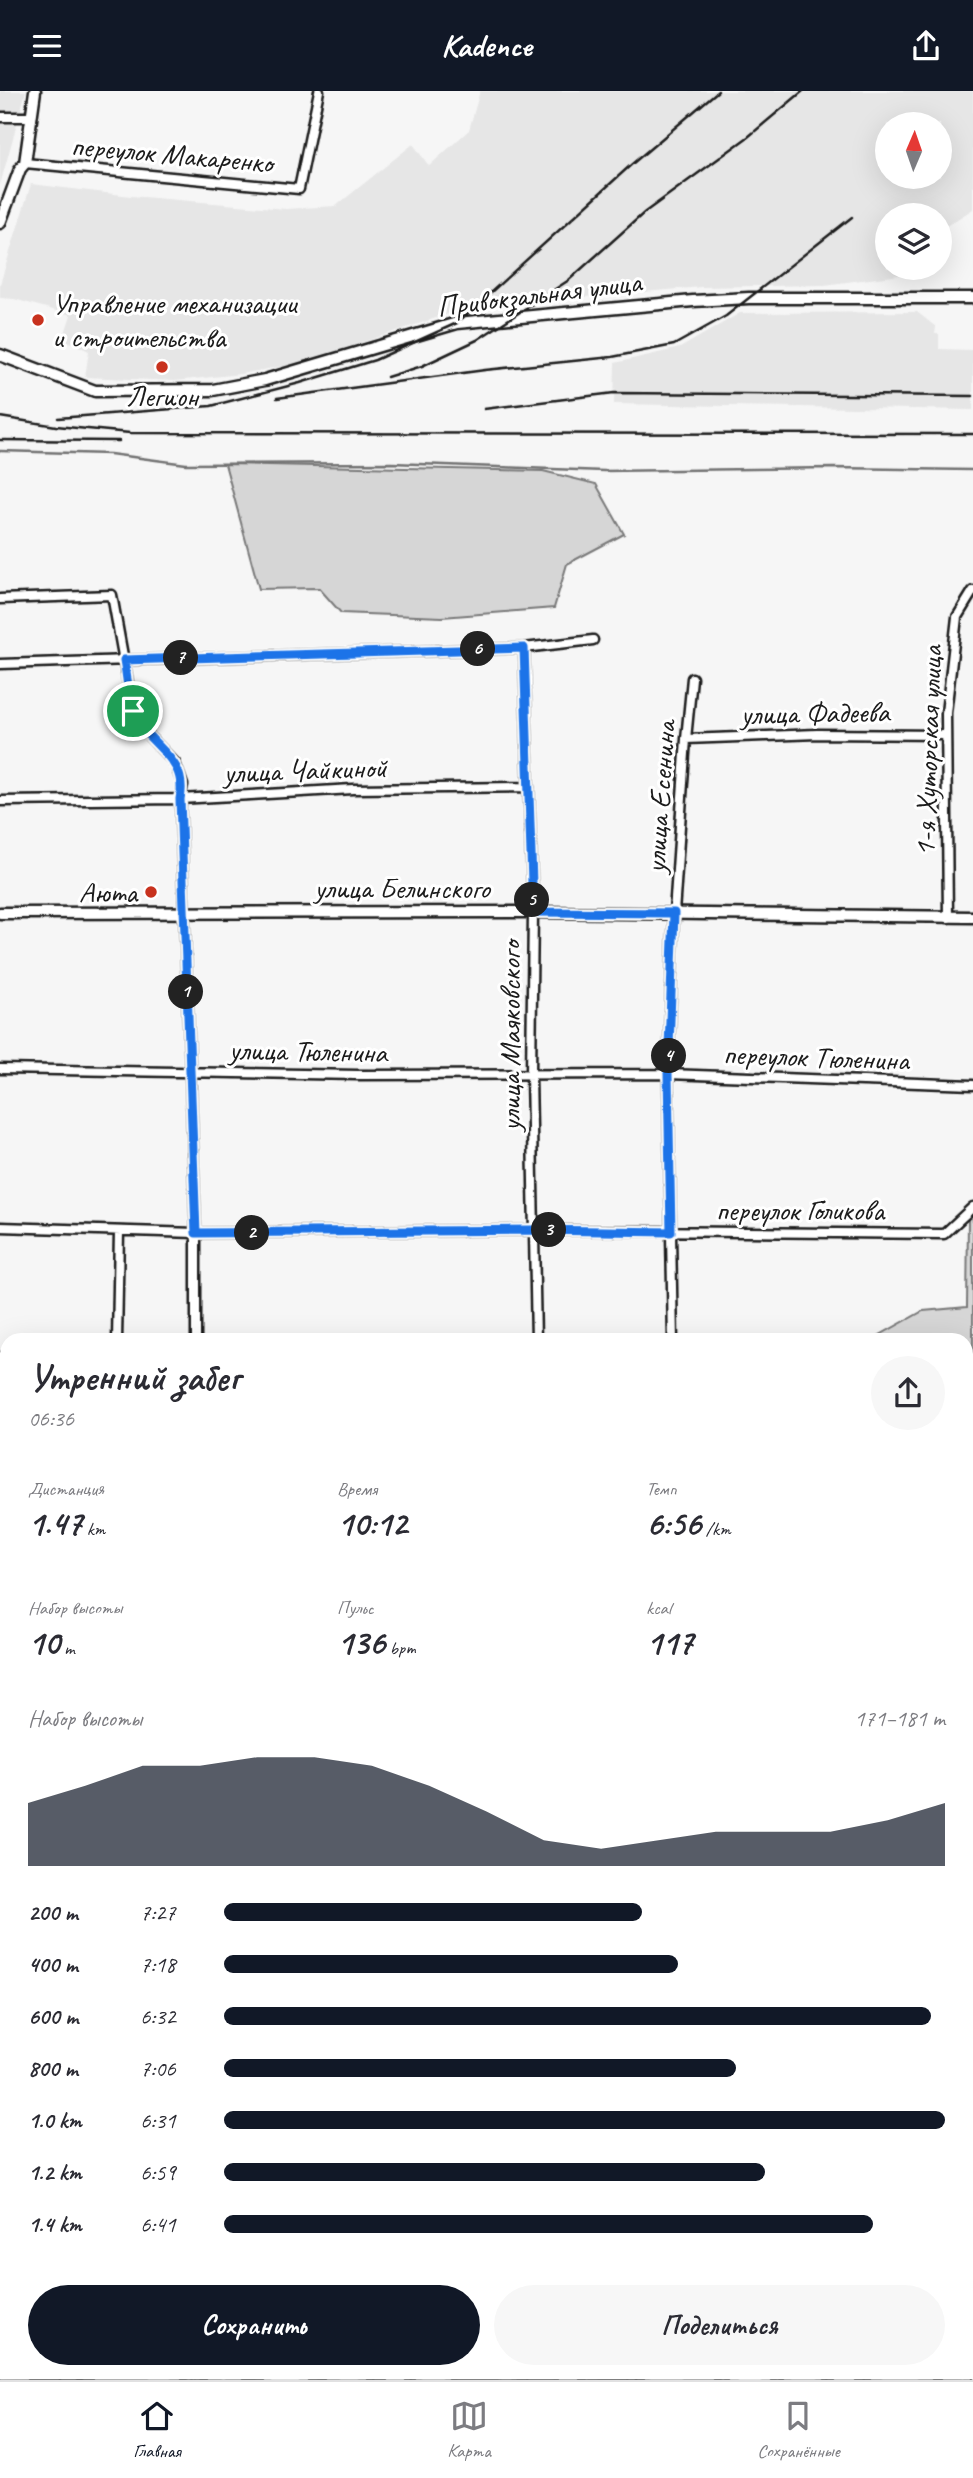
<!DOCTYPE html>
<html lang="ru">
<head>
<meta charset="utf-8">
<style>
	:root { --surface:#fff; --page:#f7f7f7; --text:#2b2b33; --muted:#7c7c81; --line:#e1e1e2; --accent:#111827 }
	body { margin:0; font-family:Caveat,sans-serif; background:var(--page); color:var(--text); height:100vh; display:flex; flex-direction:column; font-size:26px; white-space:nowrap }
	* { box-sizing:border-box; margin:0 }
	p { font-size:23px; color:var(--muted) }
	.icon { flex:none; width:38px; height:38px; fill:none; stroke:currentColor; stroke-width:2; stroke-linecap:round; stroke-linejoin:round }
	.map { position:relative; flex:1; overflow:hidden }
	.drawer { position:absolute; left:0px; top:1242px; width:973px; height:1046px; display:flex; flex-direction:column; background:var(--surface); border-radius:21px 21px 0 0; box-shadow:0 7px 28px #0002 }
	.drawer>* { flex:none }
	.needle { width:46px; rotate:2deg }
	.controls { position:absolute; left:875px; top:21px; display:grid; gap:14px }
	.controls a { display:grid; place-items:center; width:77px; height:77px; border-radius:50%; background:var(--surface); box-shadow:0 7px 28px #0002; font-size:35px }
	.pin { position:absolute; display:grid; place-items:center; width:60px; height:60px; color:#fff; margin:-30px; border:4px solid #fff; border-radius:50%; box-shadow:0 2px 7px #0007 }
	.km { position:absolute; width:35px; height:35px; margin:-18px; border-radius:50%; background:#222; color:#fff; font-size:19px; line-height:35px; text-align:center }
	.round { display:grid; place-items:center; flex:none; width:74px; height:74px; border-radius:37px; background:var(--page) }
	.head { display:flex; align-items:center; justify-content:space-between; height:119px; padding:0 28px }
	h1 { font-size:38px; font-weight:800; line-height:52px }
	.stats { display:grid; grid-template-columns:repeat(3,1fr); gap:10px; height:119px; padding:7px 28px }
	.stats div { display:grid; align-content:center }
	.stats b { font-size:35px; font-weight:800 }
	.stats small { font-size:19px; font-weight:400 }
	.stats p { font-size:19px }
	.chart { height:196px; padding:14px 28px }
	.chart p { display:flex; justify-content:space-between }
	.chart svg { width:100%; height:126px; margin-top:7px; fill:var(--accent); opacity:.7 }
	.primary-button { display:flex; gap:14px; margin-top:auto; padding:14px 28px }
	.primary-button a { flex:1; height:80px; border-radius:42px; background:var(--accent); color:#fff; font-size:28px; font-weight:800; line-height:80px; text-align:center }
	.primary-button a+a { background:var(--page); color:var(--text) }
	ul { padding:0 28px; list-style:none; font-size:23px }
	li { display:grid; grid-template-columns:112px 84px 1fr; align-items:center; height:52px }
	li i { height:18px; border-radius:9px; background:var(--accent) }
	header { display:flex; justify-content:space-between; align-items:center; height:91px; padding:0 28px; background:var(--accent); color:#fff; font-size:32px; font-weight:800 }
	.tab-bar { display:flex; justify-content:space-around; align-items:center; height:98px; border-top:2px solid var(--line); background:var(--surface); font-size:19px; color:var(--muted) }
	.tab-bar a { display:grid; justify-items:center; gap:4px }
	.tab-bar .selected { color:var(--accent) }
	.map>svg:first-child { display:block }
	.built { fill:#e6e6e6; fill-rule:evenodd }
	.green { fill:#d6d6d6; stroke:#797979; stroke-width:2 }
	.lines { fill:none; stroke-linecap:round; stroke-linejoin:round }
	.stream { stroke:#727272; stroke-width:2.5 }
	.minor-casing { stroke:#1c1c1c; stroke-width:13 }
	.tertiary-casing { stroke:#1c1c1c; stroke-width:15 }
	.minor { stroke:#fff; stroke-width:8 }
	.tertiary { stroke:#fff; stroke-width:10 }
	.rail { stroke:#1c1c1c; stroke-width:2.5 }
	.route-casing { stroke:#fff; stroke-width:14 }
	.route { stroke:#1a73e8; stroke-width:9 }
	.poi-dot { fill:#c8321e; stroke:#fff; stroke-width:2.5 }
	.labels { text-anchor:middle; stroke-width:6; stroke-linejoin:round; paint-order:stroke }
	.street-label { font-size:30px; fill:#1c1c1c; stroke:#fff }
	.poi-label { font-size:30px; fill:#1c1c1c; stroke:#fff; text-anchor:start }
</style>
</head>
<body>
<header><svg class="icon" aria-label="menu" viewBox="0 0 24 24"><path d="M4 6h16M4 12h16M4 18h16"/></svg>Kadence<svg class="icon" aria-label="share" viewBox="0 0 24 24"><path d="M12 15V3M7 8l5-5 5 5M5 13v7h14v-7"/></svg></header>
<div class="map">
<svg width="973" height="2289" viewBox="0 0 973 2289">
	<rect width="100%" height="100%" fill="#f6f6f6"/>
	<filter id="ink" filterUnits="userSpaceOnUse"><feTurbulence type="fractalNoise" baseFrequency=".0143" numOctaves="2"/><feDisplacementMap in="SourceGraphic" scale="14" xChannelSelector="R" yChannelSelector="G"/><feConvolveMatrix kernelMatrix="1 2 1 2 8 2 1 2 1" color-interpolation-filters="sRGB"/></filter>
	<g filter="url(#ink)">
		<!-- built -->
		<path class="built" d="M 0,0 L 26,0 L 0,94 Z
			M 480,0 L 973,0 L 973,118 L 940,139 L 940,124 L 887,124 L 887,177 L 925,177 L 923,181 L 824,194 L 702,196 L 551,209 L 454,221 L 301,272 L 241,283 L 175,290 L 85,286 L 89,260 L 63,248 L 71,224 L 14,208 L 0,207 L 0,193 L 31,93 L 131,105 L 286,118 L 336,115 L 413,53 L 429,75 L 469,39 ZM 940,33 L 940,86 L 887,86 L 887,33 Z
			M 917,221 L 936,236 L 935,243 L 939,243 L 939,258 L 973,259 L 973,319 L 614,313 L 615,272 L 680,257 L 740,222 Z"/>
		<!-- green -->
		<path class="green" d="M 225,373 L 543,380 L 596,393 L 624,443 L 567,473 L 554,517 L 442,526 L 341,522 L 319,497 L 259,498 Z
			M 973,1123 L 973,2289 L 0,2289 L 0,1732 L 7,1732 L 7,2282 L 966,2282 L 966,1250 L 871,1249 L 923,1220 L 967,1216 L 968,1128 Z"/>
		<g class="lines">
			<!-- stream -->
			<path class="stream" d="M 0,360 L 110,363 L 186,373 L 392,372 L 604,380 L 833,377 L 973,379
				M 551,827 L 973,831"/>
			<defs>
				<path id="minor" d="M 0,26 L 31,26
					M 25,72 L 299,98 L 319,0
					M 0,508 L 112,504 L 133,620 L 150,646 L 175,672 L 183,694 L 180,708 L 196,1142 L 196,1250
					M 524,557 L 533,821 L 531,983 L 536,1250
					M 0,573 L 524,557 L 593,549
					M 686,648 L 817,643 L 945,644
					M 0,710 L 180,708 L 353,698 L 529,696
					M 948,827 L 946,622 L 957,526 L 973,500
					M 0,978 L 358,984 L 668,983 L 973,994
					M 0,1136 L 196,1142 L 533,1139 L 944,1143 L 973,1116
					M 117,1250 L 119,1140
					M 673,1250 L 668,983 L 674,822 L 686,648 L 692,587
					M 0,1266 L 7,1266
					M 0,1345 L 7,1345"/>
				<path id="tertiary" d="M 0,132 L 20,78 L 25,72 L 35,0
					M 0,264 L 95,300 L 213,299 L 265,289 L 457,232 L 693,210 L 749,207 L 973,207
					M 0,822 L 533,821 L 973,826"/>
			</defs>
			<!-- minor casing -->
			<use href="#minor" class="minor-casing"/>
			<!-- tertiary casing -->
			<use href="#tertiary" class="tertiary-casing"/>
			<!-- minor -->
			<use href="#minor" class="minor"/>
			<!-- tertiary -->
			<use href="#tertiary" class="tertiary"/>
			<!-- rail -->
			<path class="rail" d="M 387,286 L 422,275 L 477,249 L 569,189 L 645,121 L 748,46 L 803,0
				M 277,307 L 485,279 L 612,266 L 674,254 L 726,225 L 852,126
				M 484,318 L 614,302 L 973,305
				M 0,326 L 56,335 L 130,342 L 973,343
				M 58,327 L 211,315 L 300,292 L 375,269 L 457,232 L 632,73 L 718,0
				M 0,349 L 119,350"/>
		</g>
	</g>
	<g class="lines" filter="url(#ink)">
		<defs>
			<path id="route" d="M 524,557 L 533,821 L 674,822 L 668,983 L 671,1141 L 533,1139 L 196,1142 L 180,708 C 189,664 144,655 133,619 C 128,603 127,585 124,569 Z"/>
		</defs>
		<!-- route casing -->
		<use href="#route" class="route-casing"/>
		<!-- route -->
		<use href="#route" class="route"/>
	</g>
	<!-- markers -->
	<g class="poi-dot">
		<circle cx="38" cy="229" r="7"/>
		<circle cx="162" cy="276" r="7"/>
		<circle cx="151" cy="801" r="7"/>
	</g>
	<g class="labels">
		<!-- street labels -->
		<g class="street-label">
			<text transform="translate(172 63) rotate(5)" y="10">переулок Макаренко</text>
			<text transform="translate(539 203) rotate(-7)" y="10">Привокзальная улица</text>
			<text transform="translate(815 622) rotate(-1)" y="10">улица Фадеева</text>
			<text transform="translate(928 660) rotate(-88)" y="10">1-я Хуторская улица</text>
			<text transform="translate(305 679) rotate(-2)" y="10">улица Чайкиной</text>
			<text transform="translate(660 706) rotate(-86)" y="10">улица Есенина</text>
			<text x="402" y="807">улица Белинского</text>
			<text transform="translate(510 945) rotate(-90)" y="10">улица Маяковского</text>
			<text transform="translate(308 960) rotate(1)" y="10">улица Тюленина</text>
			<text transform="translate(816 966) rotate(2)" y="10">переулок Тюленина</text>
			<text x="800" y="1129">переулок Голикова</text>
		</g>
		<!-- poi labels -->
		<g class="poi-label">
			<text x="52" y="222">Управление механизации<tspan x="52" dy="34">и строительства</tspan></text>
			<text x="162" y="315" text-anchor="middle">Легион</text>
			<text x="137" y="811" text-anchor="end">Аюта</text>
		</g>
	</g>
</svg>
<div class="controls">
<a><svg class="needle" viewBox="-14 -14 28 28"><path d="M0-13l5 13h-10z" fill="#e53935"/><path d="M0 13l5-13h-10z" fill="#7c7c81"/></svg></a>
<a><svg class="icon" aria-label="layers" viewBox="0 0 24 24"><path d="M12 4l9 5-9 5-9-5zM3 14l9 5 9-5"/></svg></a>
</div>
<div class="pin" style="left:133px;top:620px;background:#1e9e55"><svg class="icon" aria-label="arrive" viewBox="0 0 24 24"><path d="M6 21V4h12l-3 4 3 4H6"/></svg></div>
<b class="km" style="left:186px;top:901px">1</b>
<b class="km" style="left:252px;top:1142px">2</b>
<b class="km" style="left:549px;top:1139px">3</b>
<b class="km" style="left:669px;top:965px">4</b>
<b class="km" style="left:532px;top:809px">5</b>
<b class="km" style="left:478px;top:558px">6</b>
<b class="km" style="left:181px;top:567px">7</b>
<section class="drawer">
<div class="head"><div><h1>Утренний забег</h1><p>06:36</p></div><a class="round"><svg class="icon" aria-label="share" viewBox="0 0 24 24"><path d="M12 15V3M7 8l5-5 5 5M5 13v7h14v-7"/></svg></a></div>
<div class="stats">
<div><p>Дистанция</p><b>1.47<small> km</small></b></div>
<div><p>Время</p><b>10:12</b></div>
<div><p>Темп</p><b>6:56<small> /km</small></b></div>
</div>
<div class="stats">
<div><p>Набор высоты</p><b>10<small> m</small></b></div>
<div><p>Пульс</p><b>136<small> bpm</small></b></div>
<div><p>kcal</p><b>117</b></div>
</div>
<div class="chart"><p><span>Набор высоты</span>171–181 m</p>
<svg viewBox="0 0 160 44" preserveAspectRatio="none"><path d="M0 44V22L10 16L20 9L30 9L40 6L50 6L60 9L70 16L80 25L90 35L100 38L110 35L120 32L130 32L140 32L150 28L160 22V44z"/></svg>
</div>
<ul>
<li><b>200 m</b>7:27<i style="width:58%"></i></li>
<li><b>400 m</b>7:18<i style="width:63%"></i></li>
<li><b>600 m</b>6:32<i style="width:98%"></i></li>
<li><b>800 m</b>7:06<i style="width:71%"></i></li>
<li><b>1.0 km</b>6:31<i style="width:100%"></i></li>
<li><b>1.2 km</b>6:59<i style="width:75%"></i></li>
<li><b>1.4 km</b>6:41<i style="width:90%"></i></li>
</ul>
<div class="primary-button"><a>Сохранить</a><a>Поделиться</a></div>
</section>
</div>
<nav class="tab-bar">
<a class="selected"><svg class="icon" aria-label="home" viewBox="0 0 24 24"><path d="M3 11l9-7 9 7M6 9v11h12V9"/></svg>Главная</a>
<a><svg class="icon" aria-label="map" viewBox="0 0 24 24"><path d="M3 6l6-2 6 2 6-2v14l-6 2-6-2-6 2zM9 4v14M15 6v14"/></svg>Карта</a>
<a><svg class="icon" aria-label="saved" viewBox="0 0 24 24"><path d="M7 4h10v16l-5-4-5 4z"/></svg>Сохранённые</a>
</nav>
</body>
</html>
